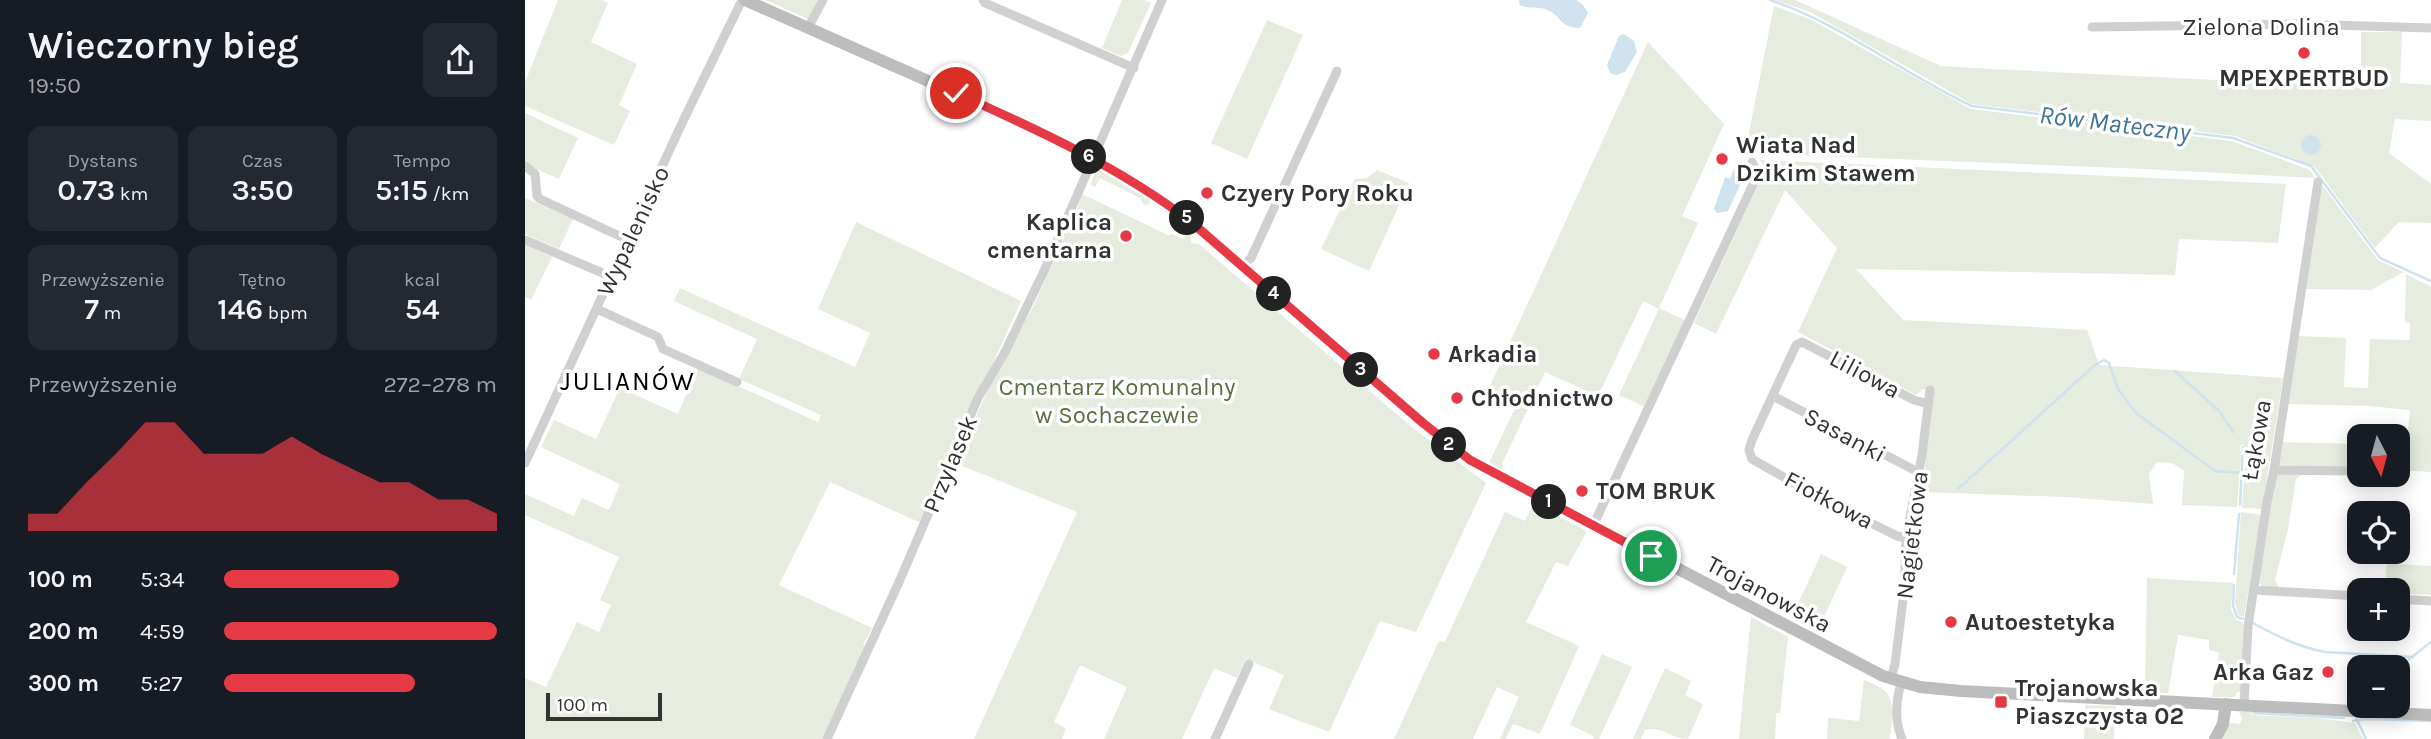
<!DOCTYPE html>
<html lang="pl">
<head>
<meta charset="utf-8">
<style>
	:root { --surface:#171b24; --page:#242831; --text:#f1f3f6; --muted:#9ea1a6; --accent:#e63946 }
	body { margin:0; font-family:Karla,sans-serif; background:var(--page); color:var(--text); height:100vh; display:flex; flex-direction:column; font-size:26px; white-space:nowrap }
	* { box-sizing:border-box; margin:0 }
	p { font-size:23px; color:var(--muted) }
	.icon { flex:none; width:38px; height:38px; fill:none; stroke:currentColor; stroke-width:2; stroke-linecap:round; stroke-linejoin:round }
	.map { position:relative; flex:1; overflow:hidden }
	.side { display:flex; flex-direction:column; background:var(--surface); width:525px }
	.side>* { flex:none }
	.needle { width:46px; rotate:174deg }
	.buttons { position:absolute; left:1822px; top:424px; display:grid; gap:14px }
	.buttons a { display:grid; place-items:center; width:63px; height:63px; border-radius:14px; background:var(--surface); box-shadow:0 4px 18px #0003; font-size:35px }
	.scale { position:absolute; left:21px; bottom:18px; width:116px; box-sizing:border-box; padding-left:7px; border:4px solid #333; border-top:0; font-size:19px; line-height:24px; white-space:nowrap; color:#333; -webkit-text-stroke:5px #fff; paint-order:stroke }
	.pin { position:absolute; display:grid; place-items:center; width:60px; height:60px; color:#fff; margin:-30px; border:4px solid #fff; border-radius:50%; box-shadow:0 2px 7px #0007 }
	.km { position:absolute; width:35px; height:35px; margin:-18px; border-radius:50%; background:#222; color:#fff; font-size:19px; line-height:35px; text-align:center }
	.round { display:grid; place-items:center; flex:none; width:74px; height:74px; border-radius:14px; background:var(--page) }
	.headline { display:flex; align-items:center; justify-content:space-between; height:119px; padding:0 28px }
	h1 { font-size:38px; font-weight:600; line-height:52px }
	.metrics { display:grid; grid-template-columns:repeat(3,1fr); gap:10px; height:119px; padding:7px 28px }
	.metrics div { display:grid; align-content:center; border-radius:14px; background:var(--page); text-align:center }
	.metrics b { font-size:30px; font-weight:600 }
	.metrics small { font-size:19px; font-weight:400 }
	.metrics p { font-size:19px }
	.chart { height:196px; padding:14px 28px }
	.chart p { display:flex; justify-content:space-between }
	.chart svg { width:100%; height:126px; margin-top:7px; fill:var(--accent); opacity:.7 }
	ul { padding:0 28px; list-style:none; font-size:23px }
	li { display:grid; grid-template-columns:112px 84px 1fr; align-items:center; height:52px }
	li i { height:18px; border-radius:9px; background:var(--accent) }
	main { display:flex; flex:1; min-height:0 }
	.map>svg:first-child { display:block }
	.green { fill:#e6ecdf }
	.water { fill:#cfe2ee }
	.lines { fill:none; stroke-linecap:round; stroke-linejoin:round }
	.stream { stroke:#cfe2ee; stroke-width:2.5 }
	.street { stroke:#d0d0d0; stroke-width:9 }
	.secondary { stroke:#bdbdbd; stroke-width:12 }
	.route-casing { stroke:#fff; stroke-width:14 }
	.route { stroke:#e63946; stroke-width:9 }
	.poi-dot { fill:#e63946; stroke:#fff; stroke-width:2.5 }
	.labels { text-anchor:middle; stroke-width:7; stroke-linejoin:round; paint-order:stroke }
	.street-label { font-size:24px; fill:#333; stroke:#fff }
	.poi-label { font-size:24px; font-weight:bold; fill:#333; stroke:#fff; text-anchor:start }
	.park-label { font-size:24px; fill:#56703f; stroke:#fff }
	.water-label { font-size:26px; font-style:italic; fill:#3f7597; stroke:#fff }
	.neighbourhood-label { font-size:26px; letter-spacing:2px; fill:#000; stroke:#fff }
</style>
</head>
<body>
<main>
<section class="side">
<div class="headline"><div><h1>Wieczorny bieg</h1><p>19:50</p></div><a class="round"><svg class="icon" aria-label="share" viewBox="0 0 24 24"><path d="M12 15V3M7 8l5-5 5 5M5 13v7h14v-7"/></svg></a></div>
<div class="metrics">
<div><p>Dystans</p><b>0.73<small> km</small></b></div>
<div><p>Czas</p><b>3:50</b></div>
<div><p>Tempo</p><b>5:15<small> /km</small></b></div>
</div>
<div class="metrics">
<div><p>Przewyższenie</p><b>7<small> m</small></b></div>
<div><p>Tętno</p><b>146<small> bpm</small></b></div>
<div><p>kcal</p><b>54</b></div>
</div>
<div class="chart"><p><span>Przewyższenie</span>272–278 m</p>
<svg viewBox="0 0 160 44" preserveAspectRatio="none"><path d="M0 44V38L10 38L20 27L30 17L40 6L50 6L60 17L70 17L80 17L90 11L100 17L110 22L120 27L130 27L140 33L150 33L160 38V44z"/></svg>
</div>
<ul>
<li><b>100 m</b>5:34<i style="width:64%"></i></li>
<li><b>200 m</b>4:59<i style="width:100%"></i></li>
<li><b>300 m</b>5:27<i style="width:70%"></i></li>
</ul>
</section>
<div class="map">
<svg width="1906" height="739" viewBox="0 0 1906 739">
	<rect width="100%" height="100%" fill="#fff"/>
	<!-- green -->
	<path class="green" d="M 33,0 L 76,0 L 83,3 L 66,42 L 112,64 L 94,105 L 105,111 L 89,145 L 0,106 L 0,82 Z
		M 241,0 L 295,0 L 285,20 Z
		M 597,0 L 619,0 L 626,3 L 603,53 L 596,56 L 577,48 Z
		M 1250,0 L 1270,0 L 1416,66 L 1467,69 L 1836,87 L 1836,32 L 1877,32 L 1875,83 L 1906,85 L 1906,121 L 1870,119 L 1864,153 L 1906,184 L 1906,223 L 1874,222 L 1850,248 L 1789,166 L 1710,136 L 1447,104 L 1285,12 Z
		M 1249,6 L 1285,19 L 1446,109 L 1707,141 L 1785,170 L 1790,178 L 1619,169 L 1225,153 L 1221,148 Z
		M 742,20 L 778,35 L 722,159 L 686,143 Z
		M 1123,42 L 1199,124 L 1157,216 L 1173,223 L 1134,308 L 1160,320 L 1120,407 L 1094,395 L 1134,309 L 1118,301 L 1073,396 L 1020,372 L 977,464 L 979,472 L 964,463 L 992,404 L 963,390 Z
		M 0,113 L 53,138 L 34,179 L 0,164 Z
		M 1235,160 L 1761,184 L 1753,243 L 1654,239 L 1650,275 L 1331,269 L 1378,320 L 1562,330 L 1574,365 L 1758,378 L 1737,509 L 1717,508 L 1721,451 L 1718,444 L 1715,446 L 1716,456 L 1712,507 L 1657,505 L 1659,470 L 1647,463 L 1632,462 L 1624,474 L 1628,504 L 1541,497 L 1397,492 L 1409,390 L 1398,389 L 1391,395 L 1273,332 L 1312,248 L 1260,190 L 1191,334 L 1169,323 L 1237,176 L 1240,169 Z
		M 580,168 L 626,200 L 623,205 L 618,204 L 615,198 L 575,178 L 570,187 L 566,184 L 571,170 Z
		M 852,170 L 884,183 L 844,271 L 796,249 L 830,179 L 842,178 Z
		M 1795,182 L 1853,260 L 1879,272 L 1846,290 L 1779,289 Z
		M 557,194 L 643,235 L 647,234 L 658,239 L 662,233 L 666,236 L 666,243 L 674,244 L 889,429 L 961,483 L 891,632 L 855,621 L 804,732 L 744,709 L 759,675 L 721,659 L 712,678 L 689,668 L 657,739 L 579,739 L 602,687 L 555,665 L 529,722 L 541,728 L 537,739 L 449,739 L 552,512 L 430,463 L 471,372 L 508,307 L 553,207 Z
		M 0,198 L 48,219 L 34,249 L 0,234 Z
		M 331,222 L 496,301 L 396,523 L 305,482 L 254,585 L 347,628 L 338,645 L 341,647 L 297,739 L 0,739 L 0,678 L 21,687 L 52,622 L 74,632 L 86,605 L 75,600 L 94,557 L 0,515 L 0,494 L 49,516 L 57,498 L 84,510 L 95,484 L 16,447 L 29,420 L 71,439 L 95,388 L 153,414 L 173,368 L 293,422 L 296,415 L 214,379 L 232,339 L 149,301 L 155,288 L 330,367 L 345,333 L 293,309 Z
		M 0,245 L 27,257 L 6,300 L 0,297 Z
		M 1881,274 L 1906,287 L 1906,472 L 1873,470 L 1873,445 L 1881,445 L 1885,410 L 1844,406 L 1761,404 L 1772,336 L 1821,338 L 1819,387 L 1843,388 L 1845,339 L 1885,340 L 1885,323 L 1880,322 Z
		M 1755,442 L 1834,444 L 1834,469 L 1752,466 Z
		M 1754,473 L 1779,473 L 1771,479 L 1763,529 L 1750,580 L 1755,589 L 1737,587 L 1733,580 L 1749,478 Z
		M 1008,503 L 1062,531 L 1043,566 L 1031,562 L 1001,622 L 1054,646 L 1015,734 L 988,724 L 981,739 L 975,739 L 994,697 L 972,687 L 948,739 L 869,739 L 914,641 L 920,642 L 980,512 L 1000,521 Z
		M 1716,512 L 1736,515 L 1719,617 L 1713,615 L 1710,602 Z
		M 1296,554 L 1322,567 L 1293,630 L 1267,617 Z
		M 1862,563 L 1906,566 L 1906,595 L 1873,593 L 1872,590 L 1860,590 Z
		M 1622,578 L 1708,583 L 1706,609 L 1711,620 L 1718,622 L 1716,692 L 1712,692 L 1710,697 L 1687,697 L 1694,652 L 1684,650 L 1684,640 L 1653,635 L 1643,693 L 1620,693 Z
		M 1226,617 L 1263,637 L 1255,713 L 1251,713 L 1250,739 L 1214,739 Z
		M 1077,654 L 1107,667 L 1074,739 L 1068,739 L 1069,736 L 1045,725 Z
		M 1140,668 L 1166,681 L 1160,695 L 1178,704 L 1163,739 C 1147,739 1136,725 1120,730 L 1116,739 L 1108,739 Z
		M 1339,680 C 1346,683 1354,686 1360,691 C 1371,700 1366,728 1365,739 L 1302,739 L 1303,718 L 1334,721 Z
		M 1560,705 L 1591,706 L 1589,739 L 1559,739 Z
		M 1714,712 L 1726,712 L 1726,715 L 1791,718 L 1830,723 L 1838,739 L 1696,739 L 1705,723 L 1715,724 L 1717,718 Z"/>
	<!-- water -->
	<path class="water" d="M 994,0 L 1051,0 L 1058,5 L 1063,13 L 1055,28 C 1032,27 1038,16 1022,10 C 1013,6 1005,10 995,5 Z
		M 1099,34 L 1109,41 L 1112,52 L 1100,72 L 1091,75 L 1085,73 L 1082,65 L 1094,36 Z
		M1776 145a10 10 0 1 1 20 0a10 10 0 1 1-20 0Z
		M 1211,164 L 1219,169 L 1217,181 L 1203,211 L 1192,213 L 1189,209 L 1199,180 L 1200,177 L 1205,179 Z"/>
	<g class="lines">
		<!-- stream -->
		<path class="stream" d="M 1245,0 C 1317,24 1378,74 1447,106 L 1708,138 L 1786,166 L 1855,258 L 1906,281
			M 1650,371 L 1695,412 L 1708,432
			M 1433,489 L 1570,365 L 1579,360 L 1584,363 L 1593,389 L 1611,413 L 1690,471 L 1717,473
			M 1715,505 L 1718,447
			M 1709,574 L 1714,514
			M 1709,585 L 1708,606 L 1712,617 L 1718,619
			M 1728,623 C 1752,636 1773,647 1800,652 L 1888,657
			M 1872,669 L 1906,642
			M 1832,702 L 1834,701
			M 1728,713 L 1819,718
			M 1831,718 L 1841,739
			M 1828,721 L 1842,719 L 1906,721"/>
		<!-- street -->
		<path class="street" d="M 458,0 L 460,3 L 609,68
			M 1567,27 L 1772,24 L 1906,28
			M 283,28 L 298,0
			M 0,166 L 10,174 L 12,196 L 15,199 L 103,240
			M 0,240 L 87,277
			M 717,266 L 726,258 L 812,71
			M 72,309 L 133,337 L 138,349 L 212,382
			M 1248,396 L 1393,472
			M 0,463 L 158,121 L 217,0
			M 1749,470 L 1834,471
			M 1068,526 L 1231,178 L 1231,170 L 1227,162
			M 1381,538 L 1372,536 L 1290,495 L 1227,459 L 1224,450 L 1227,440 L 1271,345 L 1277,342 L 1389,400 L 1403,404
			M 1729,590 L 1834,596
			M 1872,599 L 1906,601
			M 1366,679 L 1370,664 L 1379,592 L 1381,538 L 1397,455 L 1405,390
			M 1376,683 C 1371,702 1369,720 1377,739
			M 1719,705 L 1723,626 L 1742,502 L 1749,470 L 1793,182
			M 302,739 L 374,582 L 453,398 L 480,352 L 520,269 L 637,0
			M 690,739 L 724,664"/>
		<!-- secondary -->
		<path class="secondary" d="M 220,0 L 505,126 L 601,177 L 665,221 L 898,423 L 945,460 L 1358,676 L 1395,687 L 1436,691 L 1906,715
			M 1690,739 L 1698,724 L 1701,704"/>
	</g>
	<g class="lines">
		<defs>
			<path id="route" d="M 431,93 C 513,130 594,167 665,221 L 898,423 L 945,460 L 1126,556"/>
		</defs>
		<!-- route casing -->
		<use href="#route" class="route-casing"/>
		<!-- route -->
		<use href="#route" class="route"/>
	</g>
	<!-- markers -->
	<g class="poi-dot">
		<circle cx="1779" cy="53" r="7"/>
		<circle cx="1197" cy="159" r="7"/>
		<circle cx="682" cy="193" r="7"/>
		<circle cx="601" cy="236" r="7"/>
		<circle cx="909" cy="354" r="7"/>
		<circle cx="932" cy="398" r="7"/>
		<circle cx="1057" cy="491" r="7"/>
		<circle cx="1426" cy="622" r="7"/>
		<circle cx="1803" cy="672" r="7"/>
		<rect x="1469" y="695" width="14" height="14" rx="3.5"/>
	</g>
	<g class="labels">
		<!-- street labels -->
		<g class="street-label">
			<text x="1736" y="35">Zielona Dolina</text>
			<text transform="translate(108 231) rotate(-65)" y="8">Wypalenisko</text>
			<text transform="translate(1340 374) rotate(28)" y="8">Liliowa</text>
			<text transform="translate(1320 435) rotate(28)" y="8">Sasanki</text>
			<text transform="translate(1731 440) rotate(-80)" y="8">Łąkowa</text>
			<text transform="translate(425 464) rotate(-67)" y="8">Przylasek</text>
			<text transform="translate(1304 500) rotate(28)" y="8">Fiołkowa</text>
			<text transform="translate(1387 535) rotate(-83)" y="8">Nagietkowa</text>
			<text transform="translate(1244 594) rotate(28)" y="8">Trojanowska</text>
		</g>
		<!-- poi labels -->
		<g class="poi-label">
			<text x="1779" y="86" text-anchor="middle">MPEXPERTBUD</text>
			<text x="1211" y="153">Wiata Nad<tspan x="1211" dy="28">Dzikim Stawem</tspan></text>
			<text x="696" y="201">Czyery Pory Roku</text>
			<text x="587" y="230" text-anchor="end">Kaplica<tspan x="587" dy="28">cmentarna</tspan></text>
			<text x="923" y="362">Arkadia</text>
			<text x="946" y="406">Chłodnictwo</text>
			<text x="1071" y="499">TOM BRUK</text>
			<text x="1440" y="630">Autoestetyka</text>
			<text x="1789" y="680" text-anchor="end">Arka Gaz</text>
			<text x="1490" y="696">Trojanowska<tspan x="1490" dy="28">Piaszczysta 02</tspan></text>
		</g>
		<!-- park labels -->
		<g class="park-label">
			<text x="592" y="395">Cmentarz Komunalny<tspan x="592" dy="28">w Sochaczewie</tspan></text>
		</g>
		<!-- water labels -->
		<g class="water-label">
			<text transform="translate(1590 123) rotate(7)" y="9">Rów Mateczny</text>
		</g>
		<!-- neighbourhood labels -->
		<g class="neighbourhood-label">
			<text x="103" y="390">JULIANÓW</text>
		</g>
	</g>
</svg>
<div class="buttons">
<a><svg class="needle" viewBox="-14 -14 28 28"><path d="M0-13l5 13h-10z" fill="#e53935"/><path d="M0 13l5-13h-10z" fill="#9ea1a6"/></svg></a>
<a><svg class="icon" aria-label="locate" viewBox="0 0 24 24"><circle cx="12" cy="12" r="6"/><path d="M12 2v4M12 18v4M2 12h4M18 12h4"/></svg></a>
<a>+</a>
<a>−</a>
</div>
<div class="scale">100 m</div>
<div class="pin" style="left:1126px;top:556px;background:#1e9e55"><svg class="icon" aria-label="arrive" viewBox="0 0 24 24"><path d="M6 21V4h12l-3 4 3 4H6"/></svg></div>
<div class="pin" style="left:431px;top:93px;background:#d93025"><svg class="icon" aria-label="check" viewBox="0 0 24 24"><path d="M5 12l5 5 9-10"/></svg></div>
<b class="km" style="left:1024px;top:502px">1</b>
<b class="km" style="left:924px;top:445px">2</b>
<b class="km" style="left:836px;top:370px">3</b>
<b class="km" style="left:749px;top:294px">4</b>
<b class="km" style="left:662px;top:218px">5</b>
<b class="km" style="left:564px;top:157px">6</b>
</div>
</main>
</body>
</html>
